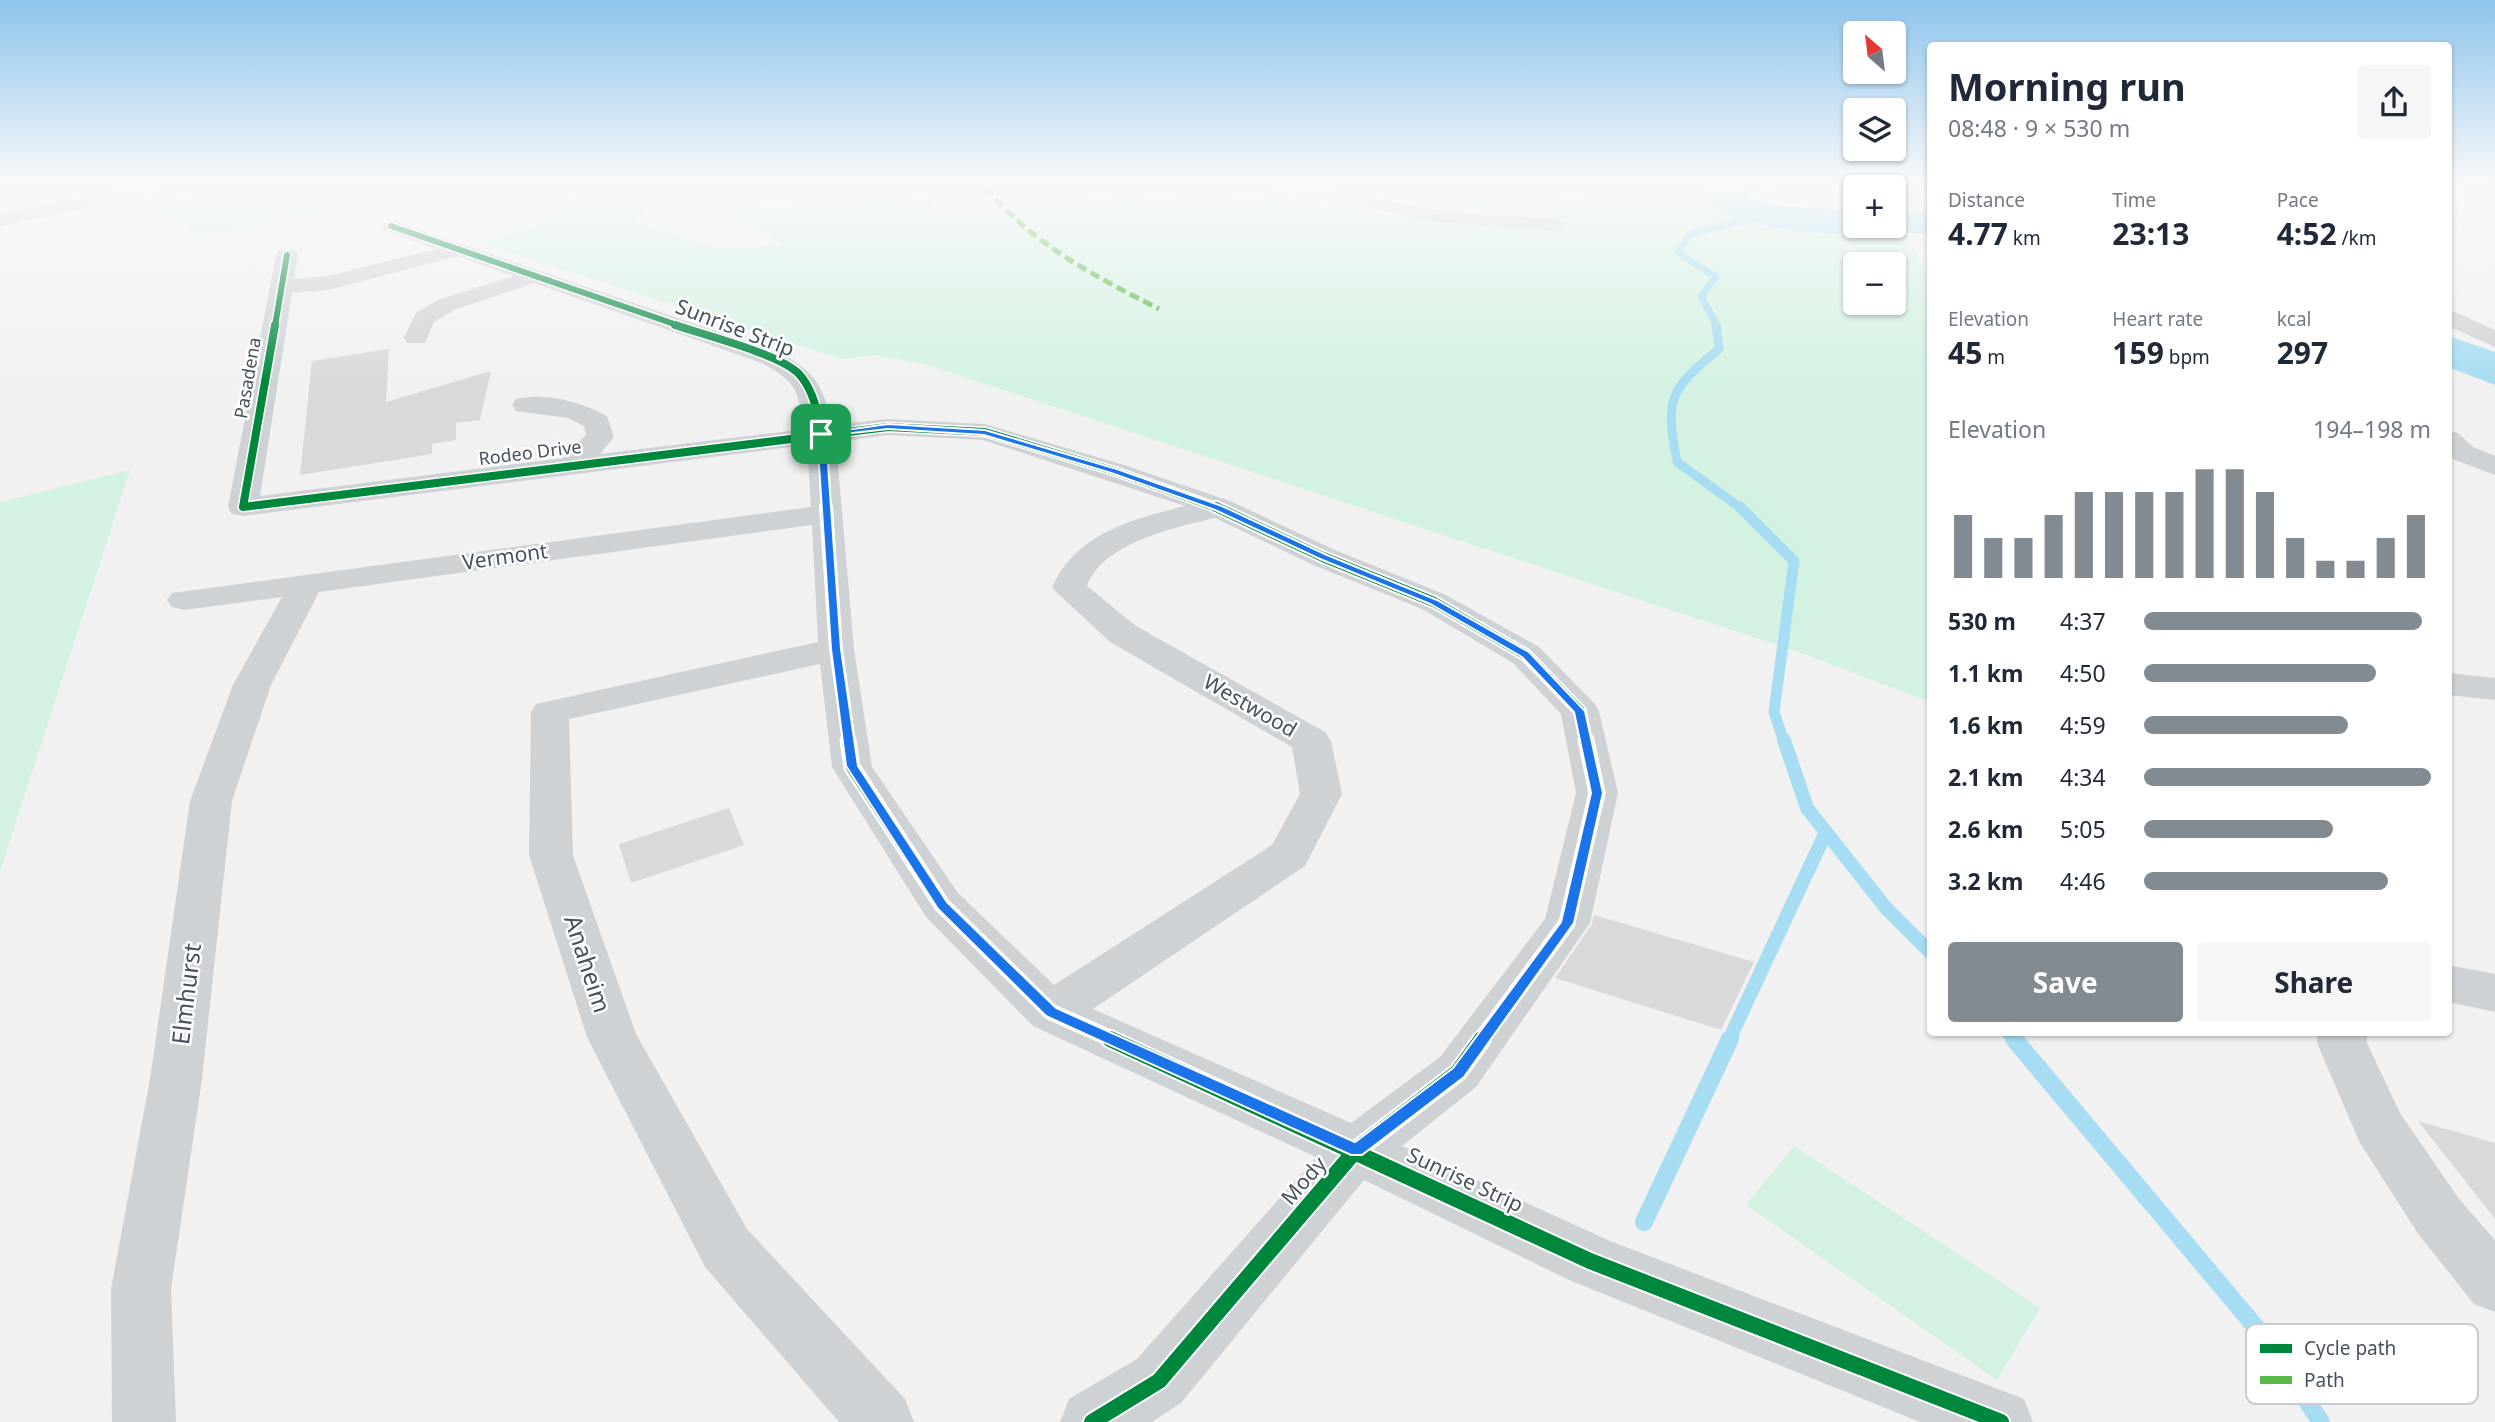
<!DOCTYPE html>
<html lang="en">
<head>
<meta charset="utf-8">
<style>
	:root { --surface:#fff; --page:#f6f6f7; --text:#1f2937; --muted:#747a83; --accent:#828a92 }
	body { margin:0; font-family:"Noto Sans",sans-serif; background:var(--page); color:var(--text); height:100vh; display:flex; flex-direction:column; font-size:26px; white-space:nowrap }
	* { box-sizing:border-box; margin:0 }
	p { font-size:23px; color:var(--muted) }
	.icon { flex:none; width:38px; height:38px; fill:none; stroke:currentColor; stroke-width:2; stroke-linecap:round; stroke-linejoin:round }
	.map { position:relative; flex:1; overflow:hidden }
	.side { position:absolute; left:1927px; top:42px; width:525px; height:994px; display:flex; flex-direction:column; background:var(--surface); border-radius:7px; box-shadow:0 2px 5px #0004 }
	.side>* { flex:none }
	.needle { width:46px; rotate:332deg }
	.fabs { position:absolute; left:1843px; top:21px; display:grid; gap:14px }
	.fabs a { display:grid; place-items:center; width:63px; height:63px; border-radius:7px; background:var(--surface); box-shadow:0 2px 5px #0004; font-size:35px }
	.pin { position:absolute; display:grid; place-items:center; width:60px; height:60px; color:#fff; margin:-30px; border-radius:14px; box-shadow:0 4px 10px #0006 }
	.round { display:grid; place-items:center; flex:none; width:74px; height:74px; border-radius:7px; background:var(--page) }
	.headline { display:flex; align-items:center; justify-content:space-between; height:119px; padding:0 21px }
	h1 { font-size:38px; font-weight:700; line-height:52px }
	.metrics { display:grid; grid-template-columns:repeat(3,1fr); gap:10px; height:119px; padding:7px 21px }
	.metrics div { display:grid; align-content:center }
	.metrics b { font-size:30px; font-weight:700 }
	.metrics small { font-size:19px; font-weight:400 }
	.metrics p { font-size:19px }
	.chart { height:196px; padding:14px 21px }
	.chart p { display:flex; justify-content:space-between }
	.chart svg { width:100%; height:126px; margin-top:7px; stroke:var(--accent); stroke-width:6 }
	.action { display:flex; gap:14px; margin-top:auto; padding:14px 21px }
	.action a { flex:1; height:80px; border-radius:7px; background:var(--accent); color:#fff; font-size:28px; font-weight:700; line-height:80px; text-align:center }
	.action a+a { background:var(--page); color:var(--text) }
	ul { padding:0 21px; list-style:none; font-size:23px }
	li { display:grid; grid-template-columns:112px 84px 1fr; align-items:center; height:52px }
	li i { height:18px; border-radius:9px; background:var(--accent) }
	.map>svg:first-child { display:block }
	.green { fill:#d4f2e2; fill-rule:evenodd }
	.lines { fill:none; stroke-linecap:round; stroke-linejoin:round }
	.stream-far4 { stroke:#a6ddf2; stroke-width:7 }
	.stream-far3 { stroke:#a6ddf2; stroke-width:9 }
	.stream-far2 { stroke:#a6ddf2; stroke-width:11 }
	.stream-far1 { stroke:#a6ddf2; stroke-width:14 }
	.stream { stroke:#a6ddf2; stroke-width:18 }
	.river { fill:#a6ddf2; fill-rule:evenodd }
	.building { fill:#d9d9db }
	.minor { fill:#cfd2d5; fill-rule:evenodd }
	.quiet { stroke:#58b947; stroke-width:5; stroke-dasharray:10 5; stroke-linecap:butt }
	.cycleway-far4-casing { stroke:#fff; stroke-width:9 }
	.cycleway-far3-casing { stroke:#fff; stroke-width:11 }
	.cycleway-far2-casing { stroke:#fff; stroke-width:14 }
	.cycleway-far1-casing { stroke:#fff; stroke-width:17 }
	.cycleway-casing { stroke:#fff; stroke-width:20 }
	.cycleway-far4 { stroke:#00873e; stroke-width:6 }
	.cycleway-far3 { stroke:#00873e; stroke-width:8 }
	.cycleway-far2 { stroke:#00873e; stroke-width:10 }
	.cycleway-far1 { stroke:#00873e; stroke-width:12 }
	.cycleway { stroke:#00873e; stroke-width:16 }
	.route { fill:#1a73e8; stroke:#fff; stroke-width:2; fill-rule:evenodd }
	.labels { text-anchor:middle; stroke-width:5; stroke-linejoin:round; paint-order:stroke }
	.far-street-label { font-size:18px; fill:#46525f; stroke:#fff }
	.street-label { font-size:21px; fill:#46525f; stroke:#fff }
	.near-street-label { font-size:24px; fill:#46525f; stroke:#fff }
	.key { fill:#fff; stroke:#c8cbcf; stroke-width:2 }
	.key-label { font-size:19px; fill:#46525f }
</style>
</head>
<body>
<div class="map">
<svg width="2495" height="1422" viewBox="0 0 2495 1422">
	<rect width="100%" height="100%" fill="#f2f1f1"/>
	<!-- green -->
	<path class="green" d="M 241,183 L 669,183 L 635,223 L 720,249 L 784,244 L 741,220 L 709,219 L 713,209 L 930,197 L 934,213 L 992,214 L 1022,209 L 1004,189 L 1006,183 L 1047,183 L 1049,187 L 1127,200 L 1213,188 L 1229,193 L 1434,220 L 1476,199 L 1506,198 L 1528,205 L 1603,189 L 1601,183 L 1712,183 L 1735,204 L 1765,215 L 1855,226 L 1894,226 L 1906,233 L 1930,280 L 1930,702 L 1804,654 L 925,364 L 875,355 L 841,359 L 480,243 L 534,228 L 581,186 L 416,188 L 246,228 L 194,235 C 187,217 156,211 139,205 ZM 1855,264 L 1894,264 L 1894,303 L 1855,303 Z
		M 130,470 L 0,871 L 0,502 Z
		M 1794,1146 L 2040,1308 L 1997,1380 L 1746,1205 Z"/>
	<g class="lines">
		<!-- stream-far4 -->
		<path class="stream-far4" d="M 1717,326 L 1701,296 L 1716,277 L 1678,253 L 1690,234 L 1765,215"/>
		<!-- stream-far3 -->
		<path class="stream-far3" d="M 1716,325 L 1719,349 C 1669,390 1665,398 1677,462 L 1742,509"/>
		<!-- stream-far2 -->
		<path class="stream-far2" d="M 1740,507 L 1794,561 L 1774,712 L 1784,742"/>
		<!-- stream-far1 -->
		<path class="stream-far1" d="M 1784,740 L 1807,808 L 1886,908 L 1930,952
			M 2008,1032 L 2015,1040
			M 1729,1040 L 1826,832"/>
		<!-- stream -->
		<path class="stream" d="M 2014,1039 L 2264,1337 L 2321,1422
			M 1644,1222 L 1730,1039"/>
		<!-- river -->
		<path class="river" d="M 1695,183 L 1733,183 L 1750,197 L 1779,206 L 1855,210 L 1855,226 L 1871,226 C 1852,244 1750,226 1726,214 C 1713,207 1703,195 1695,183 Z
			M 1894,210 L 1930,213 L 1930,235 L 1881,229 L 1878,226 L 1894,226 Z
			M 2448,336 L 2495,352 L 2495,385 L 2448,367 Z"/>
	</g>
	<!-- building -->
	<path class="building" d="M 389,349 L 386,402 L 491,371 L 480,420 L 456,423 L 456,440 L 432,444 L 432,454 L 300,475 L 312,361 Z
		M 729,808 L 744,845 L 631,883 L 619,844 Z
		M 1594,915 L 1754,962 L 1721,1030 L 1555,978 L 1592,924 Z
		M 2418,1121 L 2495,1143 L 2495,1219 Z"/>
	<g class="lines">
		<!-- minor -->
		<path class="minor" d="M 147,183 L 185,183 L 176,189 L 0,226 L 0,214 Z
			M 979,183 L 998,183 L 993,192 L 986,194 L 976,188 Z
			M 1246,183 C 1311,183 1364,196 1428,208 C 1469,216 1515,216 1557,219 L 1567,225 L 1557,231 L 1430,221 L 1362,205 L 1255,189 Z
			M 1745,183 L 1767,183 L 1777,192 L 1774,196 L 1760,196 Z
			M 391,220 L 780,353 C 817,373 822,386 833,425 L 888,419 L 985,424 L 1124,465 L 1230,501 L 1335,550 L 1446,595 L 1539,647 L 1594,703 L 1599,711 L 1618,793 L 1590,923 L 1476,1087 L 1402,1146 L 1610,1241 L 2024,1399 L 2033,1422 L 1920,1422 L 1569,1280 L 1364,1180 L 1181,1403 L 1152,1422 L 1060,1422 L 1069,1399 L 1137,1359 L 1316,1157 L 1033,1026 L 926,917 L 832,767 L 820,664 L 569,719 L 573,855 L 636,1034 L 747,1229 L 905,1399 L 914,1422 L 839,1422 L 705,1267 L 587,1037 L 529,855 L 531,712 L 536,704 L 818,642 L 812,525 L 319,592 L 271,685 L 232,801 L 202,1079 L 171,1289 L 176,1422 L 112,1422 L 111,1289 L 150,1079 L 190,801 L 233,685 L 282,597 L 184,610 L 172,607 L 167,600 L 172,593 L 811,507 L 807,445 L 243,516 L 232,514 L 228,507 L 276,255 L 279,250 L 295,250 L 298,255 L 294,279 L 328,276 L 436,249 L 384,230 L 381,226 ZM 458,256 L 513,276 L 438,300 L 416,313 L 404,338 L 407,343 L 425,343 L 434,322 L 454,310 L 534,283 L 762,363 C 799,384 796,389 806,429 L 600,454 L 614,437 L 607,416 C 581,402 546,392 516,399 L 512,405 L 516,411 L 568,418 L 584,426 L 586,435 L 563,458 L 260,496 L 292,293 L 328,290 ZM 888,435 L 983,440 L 1185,506 C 1133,519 1074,534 1052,588 L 1110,642 L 1292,747 L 1300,794 L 1272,845 L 1054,985 L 958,893 L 872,767 L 854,649 L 836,442 ZM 1215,518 L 1311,564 L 1422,609 L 1513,663 L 1561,714 L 1576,793 L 1545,919 L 1440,1057 L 1351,1123 L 1093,1009 L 1305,866 L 1342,794 L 1331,741 L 1325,732 L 1136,626 L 1087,586 C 1102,543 1176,527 1215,518 Z
			M 2448,309 L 2495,330 L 2495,347 L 2448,326 Z
			M 2448,431 L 2458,433 L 2473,447 L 2495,456 L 2495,475 L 2453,459 L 2448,455 Z
			M 2448,673 L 2495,678 L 2495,700 L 2448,695 Z
			M 2448,965 L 2495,974 L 2495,1012 L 2448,1002 Z
			M 2317,1032 L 2367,1032 L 2367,1043 L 2400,1113 L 2459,1199 L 2495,1240 L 2495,1312 L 2474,1304 L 2419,1235 L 2360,1143 L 2317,1043 Z"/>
		<!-- quiet -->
		<path class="quiet" d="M 986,188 C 1033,245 1095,276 1159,309"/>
		<defs>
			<path id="cycleway-far4" d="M 391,226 L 680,326
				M 275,326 L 287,255"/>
			<path id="cycleway-far3" d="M 275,325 L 243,507 L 888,427 L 985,432 L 1114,471 L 1220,509
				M 675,325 C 704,335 780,354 799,374 C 826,403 824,471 826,509"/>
			<path id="cycleway-far2" d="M 826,507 L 836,649 L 849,742
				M 1216,507 L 1323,557 L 1434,602 L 1526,655 L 1580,711 L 1586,742"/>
			<path id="cycleway-far1" d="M 848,740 L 852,767 L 942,905 L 1051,1012 L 1114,1040
				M 1481,1040 L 1567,923 L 1597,793 L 1586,740"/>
			<path id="cycleway" d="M 1110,1039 L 1590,1261 L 2001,1422
				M 1092,1422 L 1159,1381 L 1356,1150 L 1458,1072 L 1482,1039"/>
		</defs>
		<!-- cycleway-far4 casing -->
		<use href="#cycleway-far4" class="cycleway-far4-casing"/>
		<!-- cycleway-far3 casing -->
		<use href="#cycleway-far3" class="cycleway-far3-casing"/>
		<!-- cycleway-far2 casing -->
		<use href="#cycleway-far2" class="cycleway-far2-casing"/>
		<!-- cycleway-far1 casing -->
		<use href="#cycleway-far1" class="cycleway-far1-casing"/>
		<!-- cycleway casing -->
		<use href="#cycleway" class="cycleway-casing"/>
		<!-- cycleway-far4 -->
		<use href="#cycleway-far4" class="cycleway-far4"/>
		<!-- cycleway-far3 -->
		<use href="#cycleway-far3" class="cycleway-far3"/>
		<!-- cycleway-far2 -->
		<use href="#cycleway-far2" class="cycleway-far2"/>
		<!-- cycleway-far1 -->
		<use href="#cycleway-far1" class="cycleway-far1"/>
		<!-- cycleway -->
		<use href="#cycleway" class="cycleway"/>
	</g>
	<!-- sky -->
	<linearGradient id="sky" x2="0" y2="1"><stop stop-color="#8dc4ec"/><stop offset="0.48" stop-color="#f9f9f9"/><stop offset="1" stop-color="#f9f9f9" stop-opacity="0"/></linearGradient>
	<rect width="2495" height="383" fill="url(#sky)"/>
	<!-- route -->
	<path class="route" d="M 888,424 L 985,430 L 1117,469 L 1222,506 L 1327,555 L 1437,600 L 1529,652 L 1585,711 L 1603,793 L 1574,923 L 1464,1077 L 1362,1155 L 1351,1155 L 1046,1016 L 938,909 L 846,766 L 831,649 L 817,434 ZM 888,429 L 984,435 L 1111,473 L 1215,510 L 1320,559 L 1430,604 L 1522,657 L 1574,712 L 1591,793 L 1561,922 L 1453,1068 L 1355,1142 L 1056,1008 L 947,902 L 858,766 L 841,649 L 826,436 Z"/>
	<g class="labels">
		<!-- far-street labels -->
		<g class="far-street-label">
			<text transform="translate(248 378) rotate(-80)" y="6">Pasadena</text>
			<text transform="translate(530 453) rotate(-7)" y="6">Rodeo Drive</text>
		</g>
		<!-- street labels -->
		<g class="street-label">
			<text transform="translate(735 328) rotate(21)" y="7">Sunrise Strip</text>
			<text transform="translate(505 557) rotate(-8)" y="7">Vermont</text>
			<text transform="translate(1250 706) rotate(30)" y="7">Westwood</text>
			<text transform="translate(1465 1180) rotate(25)" y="7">Sunrise Strip</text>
			<text transform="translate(1304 1181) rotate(-49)" y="7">Mody</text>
		</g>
		<!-- near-street labels -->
		<g class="near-street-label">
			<text transform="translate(587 964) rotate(72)" y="8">Anaheim</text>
			<text transform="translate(187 994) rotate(-83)" y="8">Elmhurst</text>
		</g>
	</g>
	<!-- legend -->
	<rect x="2246" y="1324" width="232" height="80" rx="10" class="key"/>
	<rect x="2260" y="1344" width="32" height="9" fill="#00873e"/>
	<rect x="2260" y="1376" width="32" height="8" fill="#58b947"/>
	<g class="key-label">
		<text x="2304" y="1355">Cycle path</text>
		<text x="2304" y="1387">Path</text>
	</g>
</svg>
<div class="fabs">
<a><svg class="needle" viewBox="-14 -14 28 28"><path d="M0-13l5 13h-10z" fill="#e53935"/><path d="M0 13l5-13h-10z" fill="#747a83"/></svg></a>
<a><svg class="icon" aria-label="layers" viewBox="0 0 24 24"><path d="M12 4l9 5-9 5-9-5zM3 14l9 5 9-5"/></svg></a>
<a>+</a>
<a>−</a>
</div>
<div class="pin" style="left:821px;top:434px;background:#1e9e55"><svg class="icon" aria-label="arrive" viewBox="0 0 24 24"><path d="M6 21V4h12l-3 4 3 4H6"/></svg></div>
<section class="side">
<div class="headline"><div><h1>Morning run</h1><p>08:48 · 9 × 530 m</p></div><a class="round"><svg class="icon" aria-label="share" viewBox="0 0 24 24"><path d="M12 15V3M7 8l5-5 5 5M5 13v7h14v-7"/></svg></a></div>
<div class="metrics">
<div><p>Distance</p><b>4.77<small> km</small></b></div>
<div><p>Time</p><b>23:13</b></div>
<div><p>Pace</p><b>4:52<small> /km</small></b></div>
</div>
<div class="metrics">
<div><p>Elevation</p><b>45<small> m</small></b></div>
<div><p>Heart rate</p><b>159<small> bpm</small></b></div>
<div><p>kcal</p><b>297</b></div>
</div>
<div class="chart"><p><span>Elevation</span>194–198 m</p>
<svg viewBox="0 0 160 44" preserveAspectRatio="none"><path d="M5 44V22M15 44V30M25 44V30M35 44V22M45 44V14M55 44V14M65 44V14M75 44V14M85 44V6M95 44V6M105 44V14M115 44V30M125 44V38M135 44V38M145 44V30M155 44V22"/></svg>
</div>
<ul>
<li><b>530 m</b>4:37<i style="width:97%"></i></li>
<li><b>1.1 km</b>4:50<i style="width:81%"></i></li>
<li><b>1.6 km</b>4:59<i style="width:71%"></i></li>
<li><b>2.1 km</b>4:34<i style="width:100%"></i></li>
<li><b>2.6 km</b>5:05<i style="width:66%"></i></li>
<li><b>3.2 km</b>4:46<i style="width:85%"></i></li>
</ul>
<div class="action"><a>Save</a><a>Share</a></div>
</section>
</div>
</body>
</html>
